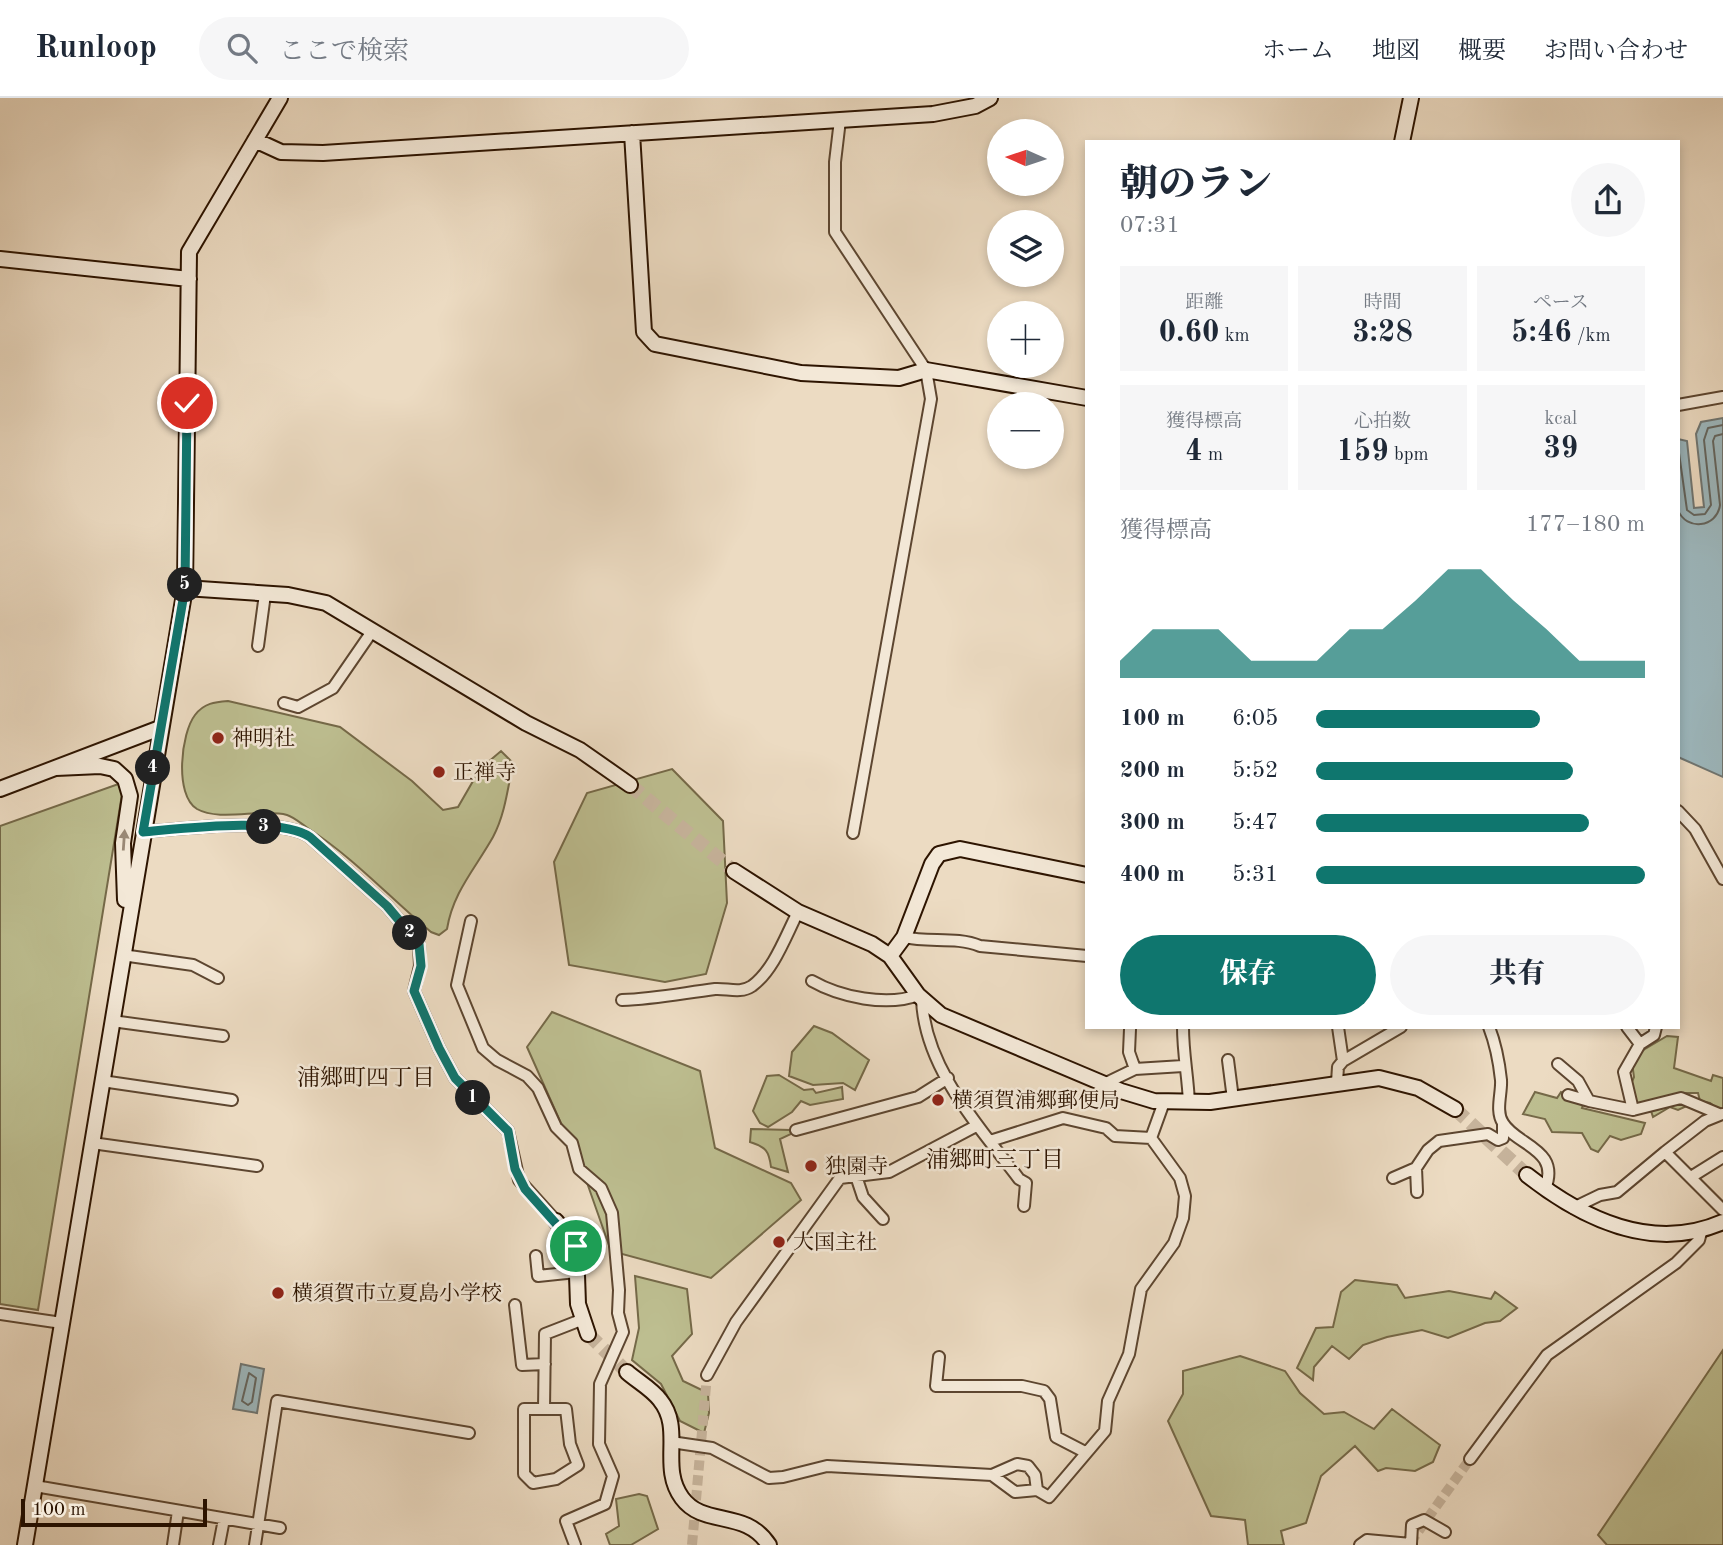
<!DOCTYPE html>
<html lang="ja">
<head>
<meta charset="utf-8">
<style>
	:root { --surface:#fff; --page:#f6f6f7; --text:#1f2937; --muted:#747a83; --line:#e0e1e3; --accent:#0f766e }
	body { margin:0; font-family:"Old Standard TT","Noto Serif JP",serif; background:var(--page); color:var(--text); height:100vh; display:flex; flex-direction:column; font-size:26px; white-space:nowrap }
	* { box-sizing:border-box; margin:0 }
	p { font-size:23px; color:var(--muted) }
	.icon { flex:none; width:38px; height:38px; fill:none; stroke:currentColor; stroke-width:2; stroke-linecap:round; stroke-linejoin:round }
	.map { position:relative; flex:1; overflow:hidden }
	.panel { position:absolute; left:1085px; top:42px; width:595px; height:889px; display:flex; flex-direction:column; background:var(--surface); border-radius:0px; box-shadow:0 4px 10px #0003 }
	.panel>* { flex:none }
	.needle { width:46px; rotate:273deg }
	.controls { position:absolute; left:987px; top:21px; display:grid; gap:14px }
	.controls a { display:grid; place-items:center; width:77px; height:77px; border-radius:50%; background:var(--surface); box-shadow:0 4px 10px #0003; font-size:35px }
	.scale { position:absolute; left:21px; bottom:18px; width:186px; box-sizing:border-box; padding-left:7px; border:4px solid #2d1400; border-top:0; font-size:19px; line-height:24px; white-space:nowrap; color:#2d1400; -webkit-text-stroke:5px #f3e8d7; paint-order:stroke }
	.pin { position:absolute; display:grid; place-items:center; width:60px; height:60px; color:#fff; margin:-30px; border:4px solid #fff; border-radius:50%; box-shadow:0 2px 7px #0007 }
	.km { position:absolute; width:35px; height:35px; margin:-18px; border-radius:50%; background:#222; color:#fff; font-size:19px; line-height:35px; text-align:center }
	.round { display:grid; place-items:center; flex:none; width:74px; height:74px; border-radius:37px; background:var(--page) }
	.summary { display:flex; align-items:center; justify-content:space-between; height:119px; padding:0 35px }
	h1 { font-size:38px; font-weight:800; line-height:52px }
	.figures { display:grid; grid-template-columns:repeat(3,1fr); gap:10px; height:119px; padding:7px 35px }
	.figures div { display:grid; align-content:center; border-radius:0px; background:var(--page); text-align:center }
	.figures b { font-size:30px; font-weight:800 }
	.figures small { font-size:19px; font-weight:400 }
	.figures p { font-size:19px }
	.chart { height:196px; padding:14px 35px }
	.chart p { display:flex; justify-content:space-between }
	.chart svg { width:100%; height:126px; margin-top:7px; fill:var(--accent); opacity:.7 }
	.cta { display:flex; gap:14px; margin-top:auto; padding:14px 35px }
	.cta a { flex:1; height:80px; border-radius:42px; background:var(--accent); color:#fff; font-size:28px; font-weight:800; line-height:80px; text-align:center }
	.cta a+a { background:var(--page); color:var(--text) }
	ul { padding:0 35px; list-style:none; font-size:23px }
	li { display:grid; grid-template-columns:112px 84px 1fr; align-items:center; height:52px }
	li i { height:18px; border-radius:9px; background:var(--accent) }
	header { display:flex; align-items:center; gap:42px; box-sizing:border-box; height:98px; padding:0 35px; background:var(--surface); border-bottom:2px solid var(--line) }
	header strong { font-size:33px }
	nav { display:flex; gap:38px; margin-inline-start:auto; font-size:24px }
	.search { width:490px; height:63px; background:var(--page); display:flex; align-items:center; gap:18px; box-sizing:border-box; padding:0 24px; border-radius:38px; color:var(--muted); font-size:26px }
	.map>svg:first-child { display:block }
	.green { fill:#bdbe90; stroke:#756948; stroke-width:2 }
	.water { fill:#9db8be; stroke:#707672; stroke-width:2 }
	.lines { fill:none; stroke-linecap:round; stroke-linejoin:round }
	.shore { stroke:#65665f; stroke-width:2 }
	.street-tunnel { stroke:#c6b39b; stroke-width:10; stroke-dasharray:10 5; stroke-linecap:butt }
	.secondary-tunnel { stroke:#c6b39b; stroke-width:14; stroke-dasharray:14 7; stroke-linecap:butt }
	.street-casing { stroke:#5d4630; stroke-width:14 }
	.secondary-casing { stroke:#2d1400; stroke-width:18 }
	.street { stroke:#f3e8d7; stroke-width:10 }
	.secondary { stroke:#f3e8d7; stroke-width:14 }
	.oneway { fill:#9a8976 }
	.route-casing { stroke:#fff; stroke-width:14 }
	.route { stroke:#0f766e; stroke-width:9 }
	.poi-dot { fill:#8f2418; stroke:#f3e8d7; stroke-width:2.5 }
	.labels { text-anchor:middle; stroke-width:5; stroke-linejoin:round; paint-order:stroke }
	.poi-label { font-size:21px; fill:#2d1400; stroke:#f3e8d7; text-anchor:start }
	.neighbourhood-label { font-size:23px; fill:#2d1400; stroke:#f3e8d7 }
</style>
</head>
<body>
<header>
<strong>Runloop</strong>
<div class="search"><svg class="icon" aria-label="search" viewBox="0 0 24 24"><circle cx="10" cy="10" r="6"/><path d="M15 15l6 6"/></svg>ここで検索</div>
<nav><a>ホーム</a><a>地図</a><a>概要</a><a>お問い合わせ</a></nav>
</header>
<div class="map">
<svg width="1723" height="1447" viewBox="0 0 1723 1447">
	<rect width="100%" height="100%" fill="#ecdbc2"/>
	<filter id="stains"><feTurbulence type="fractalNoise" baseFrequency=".00286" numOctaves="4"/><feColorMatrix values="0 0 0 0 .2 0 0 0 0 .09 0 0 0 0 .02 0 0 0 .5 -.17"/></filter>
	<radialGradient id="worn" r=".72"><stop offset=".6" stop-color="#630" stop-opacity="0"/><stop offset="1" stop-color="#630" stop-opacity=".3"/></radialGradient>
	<!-- green -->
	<path class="green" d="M 228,603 L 340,629 L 412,683 L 443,712 L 458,709 L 480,671 L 501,653 L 513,665 C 508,689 505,717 493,739 C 475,771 453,794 447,831 L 439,837 L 431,834 C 390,800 354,760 309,731 C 303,727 294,719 287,717 C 262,710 220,724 197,711 C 174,697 181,635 195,617 C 204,605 215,604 228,603 Z
		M 672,671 L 723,723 L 727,805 L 706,876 L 665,884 L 569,867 L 554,764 L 587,695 Z
		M 124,684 L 38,1212 L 0,1206 L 0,728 Z
		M 552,914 L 700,973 L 715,1050 L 791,1085 L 801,1102 L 711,1180 L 611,1153 L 585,1079 L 527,949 Z
		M 814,928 L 832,935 L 869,962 L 855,992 L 843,985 L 813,987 L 789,978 L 792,954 Z
		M 1667,938 L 1678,939 L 1674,970 L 1711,983 L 1713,977 L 1723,980 L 1723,1011 L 1719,1012 L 1710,1005 L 1700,1003 L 1698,995 L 1685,995 L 1687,1008 L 1678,1012 L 1670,1009 L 1653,1019 L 1651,1013 L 1637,1007 L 1631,986 L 1634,979 L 1632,965 L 1640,954 Z
		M 779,977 L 804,992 L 813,991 L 816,995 L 842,989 L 843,1001 L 810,1007 L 801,1003 L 792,1014 L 768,1029 L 760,1025 L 753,1013 L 767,978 Z
		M 1535,994 L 1557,1000 L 1561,994 L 1584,1004 L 1582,1010 L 1645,1025 L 1641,1036 L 1621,1042 L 1610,1038 L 1598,1054 L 1591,1051 L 1582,1035 L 1552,1034 L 1545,1021 L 1523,1016 Z
		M 751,1031 L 790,1032 L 791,1036 L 780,1041 L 788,1074 L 771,1069 C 769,1053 766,1049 750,1044 Z
		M 635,1178 L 687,1191 L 692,1236 L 672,1258 L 683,1283 L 708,1295 L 709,1315 L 704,1335 L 680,1323 L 661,1286 L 632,1262 L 639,1230 Z
		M 1355,1182 L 1397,1187 L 1405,1200 L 1449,1193 L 1491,1201 L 1495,1194 L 1517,1210 L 1500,1223 L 1485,1225 L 1448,1240 L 1422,1232 L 1387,1239 L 1363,1247 L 1349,1261 L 1332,1248 L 1314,1269 L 1313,1282 L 1297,1270 L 1316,1230 L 1333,1229 L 1341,1194 Z
		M 1723,1252 L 1723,1447 L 1607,1447 L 1598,1437 Z
		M 1240,1258 L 1285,1273 L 1300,1295 L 1324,1316 L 1344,1314 L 1374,1331 L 1392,1311 L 1440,1347 L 1433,1364 L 1415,1373 L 1386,1370 L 1378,1373 L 1355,1348 L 1321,1378 L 1306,1425 L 1281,1433 L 1284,1447 L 1248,1447 L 1245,1422 L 1211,1418 L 1168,1323 L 1183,1296 L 1183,1273 Z
		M 639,1396 L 647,1398 L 658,1431 L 631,1447 L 610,1447 L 606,1436 L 619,1428 L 616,1401 Z"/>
	<!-- water -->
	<path class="water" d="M 1723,320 L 1723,679 L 1678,659 L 1678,341 L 1687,343 L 1694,410 L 1704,409 L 1696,336 L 1701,324 Z
		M 241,1266 L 264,1271 L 257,1315 L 233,1311 Z"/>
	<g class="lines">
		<!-- shore -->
		<path class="shore" d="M 1678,348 L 1687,412 L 1694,417 L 1705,416 L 1711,407 L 1704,342 L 1708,330 L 1723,327
			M 1678,412 C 1686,433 1717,430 1720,407 L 1713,343 L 1715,338 L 1723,336
			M 249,1275 L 256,1280 L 252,1304 L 248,1307 L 242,1303 Z"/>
		<!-- street-tunnel -->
		<path class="street-tunnel" d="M 1410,1445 L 1470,1361
			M 692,1447 L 707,1277"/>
		<!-- secondary-tunnel -->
		<path class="secondary-tunnel" d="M 630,687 L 734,773
			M 1455,1011 L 1527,1077
			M 588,1236 L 627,1274"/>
		<defs>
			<path id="street" d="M 840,22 L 835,64 L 835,134 L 926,272 L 931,301 L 853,735
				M 1678,307 L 1723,299
				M 258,548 L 265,496
				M 284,605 L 298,609 L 333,590 L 373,532
				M 1678,713 L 1695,731 L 1723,781
				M 143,734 C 179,731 282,718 310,739 L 387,808 L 419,846 L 420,868 L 414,893 L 439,950 L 455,980 L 508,1033 L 519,1082 L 556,1123
				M 471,823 L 457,887 L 483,950 L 497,962 L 527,978 L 538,990 L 556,1029 L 572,1045 L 579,1071 L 601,1090 L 612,1115 L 619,1192 L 618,1215 L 623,1234 L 600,1286 L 599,1346 L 613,1378 L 605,1406 L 566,1423 L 575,1447
				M 904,839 C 929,845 956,838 980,848 L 1087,858
				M 122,857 L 193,867 L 218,880
				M 812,883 C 840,899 887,909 918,897
				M 622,902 C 654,901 683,895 715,891 C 727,890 740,896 752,888 C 774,872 786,837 798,814
				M 922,902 C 925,971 979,1028 1019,1081 L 1026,1085 L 1024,1108
				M 112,923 L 223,938
				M 1183,929 C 1183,956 1188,979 1189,1005
				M 1338,929 L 1343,963
				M 1489,929 C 1496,947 1499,963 1501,982 C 1502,995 1495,1013 1503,1025 C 1517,1048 1561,1051 1545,1091
				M 1627,929 L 1640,946
				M 1656,929 L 1654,937 L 1640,946 L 1624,974 L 1633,1012 L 1681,1000 L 1719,1016
				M 1130,931 L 1129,954 L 1135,971
				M 1228,962 L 1233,1001
				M 1558,966 L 1578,983 L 1589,1003 L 1633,1012
				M 102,983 L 232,1002
				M 1337,984 L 1338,969 L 1343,963 L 1401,929
				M 1104,986 L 1135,971 L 1183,968
				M 1568,997 L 1589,1003
				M 1722,1016 L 1705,1023 L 1665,1054 L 1723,1112
				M 796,1032 L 918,999 L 948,980
				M 990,1043 L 1063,1020 L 1106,1030 L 1115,1038 L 1151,1040 L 1164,1004
				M 92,1045 L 257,1068
				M 1416,1070 L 1417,1094
				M 856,1078 L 863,1099 L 883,1121
				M 1691,1079 L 1723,1059
				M 1393,1080 L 1416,1070 L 1428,1052 L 1439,1043 L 1488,1036 L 1498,1042 L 1503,1040 L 1503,1026
				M 1573,1110 L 1600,1097 L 1617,1094 L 1665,1054
				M 536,1158 L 538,1178 L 576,1174
				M 515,1207 L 522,1267 L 545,1266
				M 0,1216 L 62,1225
				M 939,1259 L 936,1288 L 1022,1288 L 1044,1293 L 1050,1301 L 1056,1339 L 1085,1354
				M 707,1277 L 736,1224 L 840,1080 L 889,1074 L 976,1028
				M 544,1311 L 524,1311 L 524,1376 L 533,1385 L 556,1381 L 578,1367 L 570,1346 L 566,1311 L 544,1311 L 545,1236 L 581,1222
				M 671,1344 L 712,1350 L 769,1380 L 783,1379 L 827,1368 L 992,1377 L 1017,1366 L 1028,1368 L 1035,1377 L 1037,1392
				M 1470,1361 L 1547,1257 L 1676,1165 L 1699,1142 L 1702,1131
				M 992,1377 L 1015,1394 L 1037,1392 L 1049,1399 L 1105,1333 L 1108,1303 L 1129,1256 L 1141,1191 L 1174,1145 L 1183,1120 L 1185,1098 L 1180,1080 L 1151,1040
				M 35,1388 L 280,1430
				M 173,1447 L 178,1413
				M 219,1447 L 224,1421
				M 255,1447 L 277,1303 L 469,1335
				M 1360,1447 L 1367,1442 L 1411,1446 L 1412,1427 L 1424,1422 L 1445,1434"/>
			<path id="secondary" d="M 632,35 L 644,234 L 655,246 L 801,275 L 899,280 L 926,272 L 1087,300
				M 255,42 L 281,54 L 323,55 L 933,16 L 975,8 L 990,0
				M 1402,44 L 1411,0
				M 0,161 L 189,181
				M 185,490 L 288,497 L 326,505 L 526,625 L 580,652 L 630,687
				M 56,670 L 100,668 L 114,671 L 125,681 L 130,698 L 123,745 L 125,802
				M 0,691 L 160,630
				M 734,773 L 798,814 L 872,846 L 890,858 L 918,897 L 941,917 L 1121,993 L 1154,1003 L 1210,1004 L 1379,980 L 1418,990 L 1455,1011
				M 890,858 L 904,839 L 932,766 L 939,756 L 960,751 L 1087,777
				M 1527,1077 C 1583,1121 1652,1155 1723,1124
				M 556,1123 L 576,1148 L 578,1206 L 588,1236
				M 627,1274 C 637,1283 652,1291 660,1302 C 684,1331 659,1369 682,1400 C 704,1430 745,1410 769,1447
				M 25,1447 L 185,490 L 189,154 L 280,0"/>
		</defs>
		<!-- street casing -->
		<use href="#street" class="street-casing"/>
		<!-- secondary casing -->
		<use href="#secondary" class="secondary-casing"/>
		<!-- street -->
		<use href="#street" class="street"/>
		<!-- secondary -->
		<use href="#secondary" class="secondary"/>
	</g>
	<!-- one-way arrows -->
	<defs><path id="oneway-solid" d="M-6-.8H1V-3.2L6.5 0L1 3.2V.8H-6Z" transform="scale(1.75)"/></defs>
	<use class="oneway" href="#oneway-solid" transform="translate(124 742) rotate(-86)"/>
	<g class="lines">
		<defs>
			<path id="route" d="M 187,305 L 185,490 L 143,734 C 179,731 282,718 310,739 L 387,808 L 419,846 L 421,868 L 414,893 L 439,950 L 455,980 L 508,1033 L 515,1071 L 525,1091 L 576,1148"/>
		</defs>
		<!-- route casing -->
		<use href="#route" class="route-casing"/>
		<!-- route -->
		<use href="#route" class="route"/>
	</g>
	<!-- markers -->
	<g class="poi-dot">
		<circle cx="218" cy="640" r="7"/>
		<circle cx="439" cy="674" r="7"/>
		<circle cx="938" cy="1002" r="7"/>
		<circle cx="811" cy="1068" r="7"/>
		<circle cx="779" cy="1144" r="7"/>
		<circle cx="278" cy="1195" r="7"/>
	</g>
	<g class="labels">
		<!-- poi labels -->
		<g class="poi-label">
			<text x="232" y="647">神明社</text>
			<text x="453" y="681">正禅寺</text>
			<text x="952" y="1009">横須賀浦郷郵便局</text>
			<text x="825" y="1075">独園寺</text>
			<text x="793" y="1151">大国主社</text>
			<text x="292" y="1202">横須賀市立夏島小学校</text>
		</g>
		<!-- neighbourhood labels -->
		<g class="neighbourhood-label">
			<text x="366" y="987">浦郷町四丁目</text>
			<text x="995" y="1069">浦郷町三丁目</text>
		</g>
	</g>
	<rect width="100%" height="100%" filter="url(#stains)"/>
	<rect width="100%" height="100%" fill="url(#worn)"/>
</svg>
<div class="controls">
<a><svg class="needle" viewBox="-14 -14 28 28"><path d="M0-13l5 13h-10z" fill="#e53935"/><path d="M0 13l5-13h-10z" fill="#747a83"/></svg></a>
<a><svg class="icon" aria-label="layers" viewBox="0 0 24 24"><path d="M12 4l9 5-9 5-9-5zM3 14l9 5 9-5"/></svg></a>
<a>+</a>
<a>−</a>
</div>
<div class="scale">100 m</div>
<div class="pin" style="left:576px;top:1148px;background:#1e9e55"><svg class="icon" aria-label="arrive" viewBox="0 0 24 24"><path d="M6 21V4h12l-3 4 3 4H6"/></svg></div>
<div class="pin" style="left:187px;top:305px;background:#d93025"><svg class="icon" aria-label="check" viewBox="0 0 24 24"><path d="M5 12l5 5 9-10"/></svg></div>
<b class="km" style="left:473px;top:1000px">1</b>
<b class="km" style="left:410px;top:835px">2</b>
<b class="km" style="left:264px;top:729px">3</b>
<b class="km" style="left:153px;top:670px">4</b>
<b class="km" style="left:185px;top:487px">5</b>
<section class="panel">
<div class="summary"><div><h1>朝のラン</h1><p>07:31</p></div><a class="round"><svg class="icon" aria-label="share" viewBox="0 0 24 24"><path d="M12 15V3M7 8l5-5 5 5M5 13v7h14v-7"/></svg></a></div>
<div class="figures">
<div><p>距離</p><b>0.60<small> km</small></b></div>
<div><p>時間</p><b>3:28</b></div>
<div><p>ペース</p><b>5:46<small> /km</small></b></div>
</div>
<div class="figures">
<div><p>獲得標高</p><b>4<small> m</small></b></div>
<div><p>心拍数</p><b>159<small> bpm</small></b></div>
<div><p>kcal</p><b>39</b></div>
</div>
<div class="chart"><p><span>獲得標高</span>177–180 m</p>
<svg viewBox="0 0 160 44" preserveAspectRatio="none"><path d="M0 44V38L10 27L20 27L30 27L40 38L50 38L60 38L70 27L80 27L90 17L100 6L110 6L120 17L130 27L140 38L150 38L160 38V44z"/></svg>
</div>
<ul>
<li><b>100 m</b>6:05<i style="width:68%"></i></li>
<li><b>200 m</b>5:52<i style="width:78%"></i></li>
<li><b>300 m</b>5:47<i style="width:83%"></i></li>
<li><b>400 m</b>5:31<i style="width:100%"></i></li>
</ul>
<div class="cta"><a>保存</a><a>共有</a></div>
</section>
</div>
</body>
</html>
